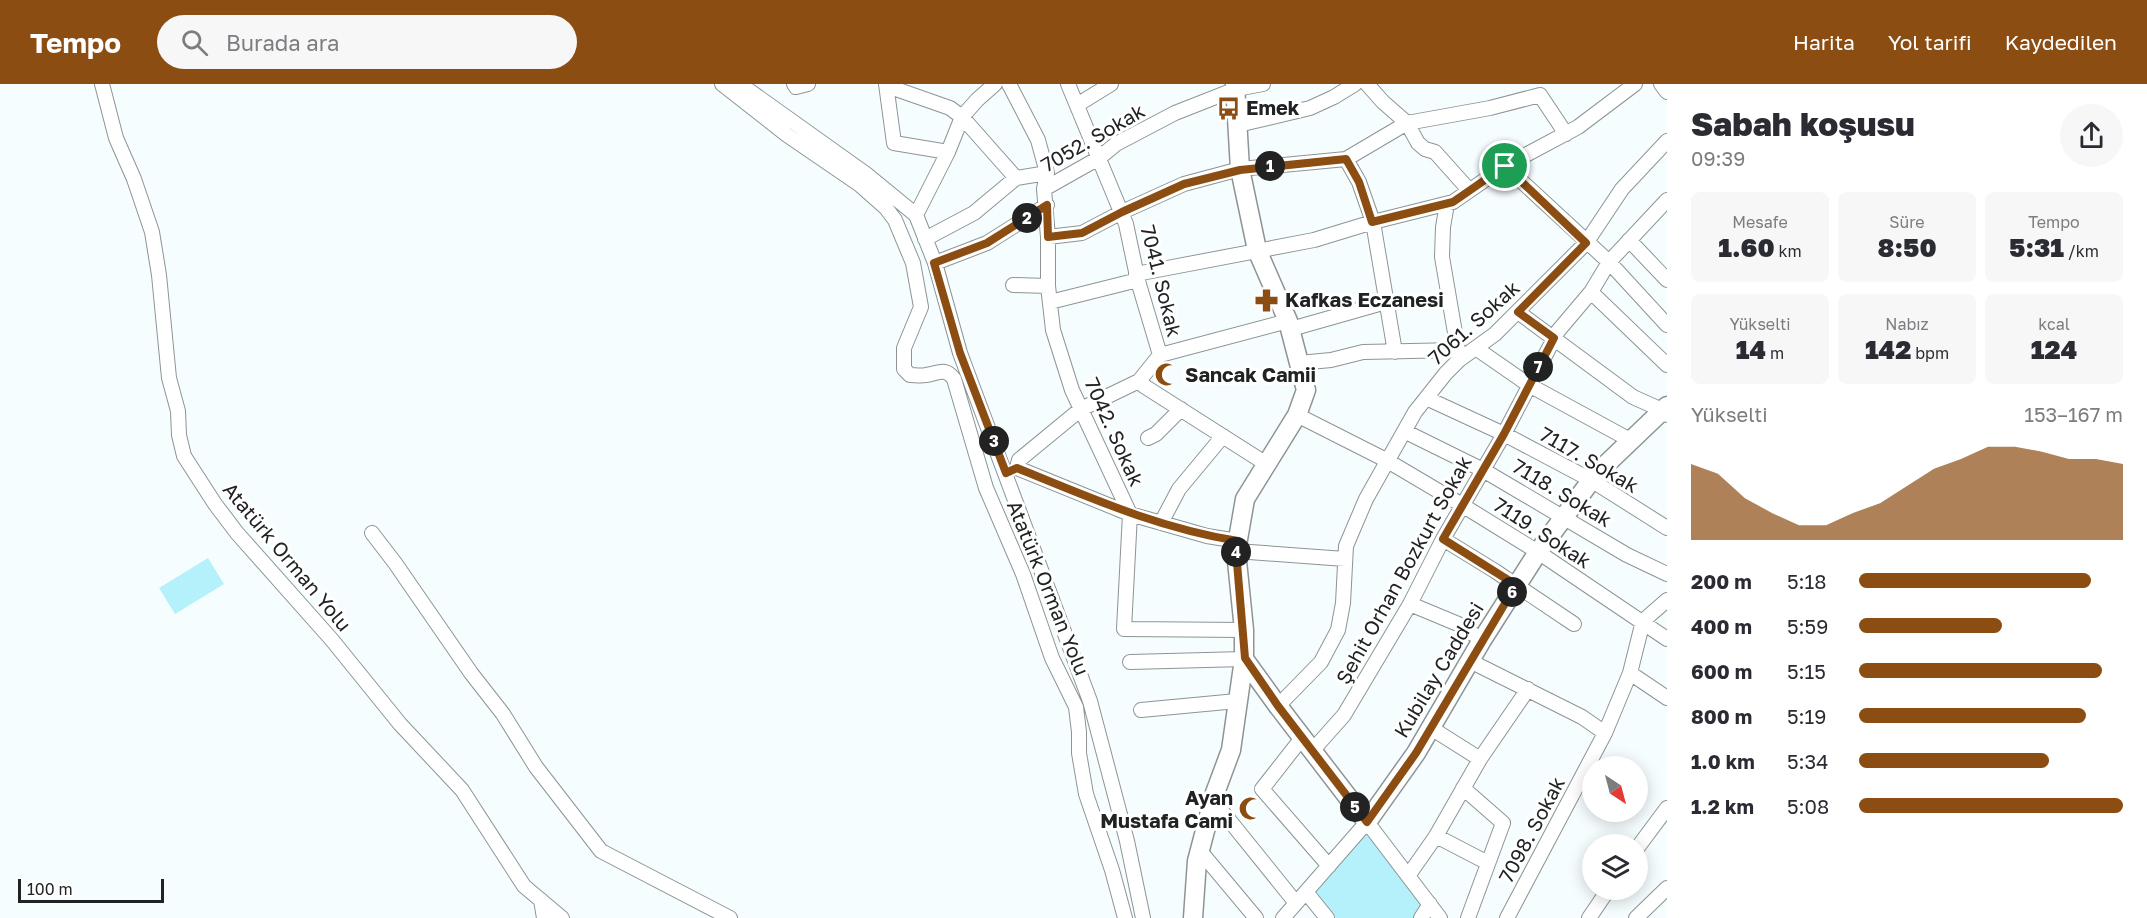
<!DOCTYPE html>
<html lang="tr">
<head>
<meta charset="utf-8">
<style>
	:root { --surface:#fff; --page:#f7f7f7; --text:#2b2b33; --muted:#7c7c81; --accent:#8c4d12 }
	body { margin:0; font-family:"Golos Text",sans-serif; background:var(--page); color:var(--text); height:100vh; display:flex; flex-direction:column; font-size:22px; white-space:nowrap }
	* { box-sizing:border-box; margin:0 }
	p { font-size:20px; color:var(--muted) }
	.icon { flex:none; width:33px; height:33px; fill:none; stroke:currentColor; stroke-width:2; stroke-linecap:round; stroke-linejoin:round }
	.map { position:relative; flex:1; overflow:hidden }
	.panel { display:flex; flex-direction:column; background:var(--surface); width:480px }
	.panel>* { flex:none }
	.needle { width:39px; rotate:144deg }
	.fabs { position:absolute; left:1582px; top:672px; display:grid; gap:12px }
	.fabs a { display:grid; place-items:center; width:66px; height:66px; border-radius:50%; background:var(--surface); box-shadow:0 3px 15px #0003; font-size:30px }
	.scale { position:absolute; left:18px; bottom:15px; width:146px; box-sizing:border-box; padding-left:6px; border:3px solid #202223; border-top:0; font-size:16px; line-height:21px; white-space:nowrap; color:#202223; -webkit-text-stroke:4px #fff; paint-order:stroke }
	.pin { position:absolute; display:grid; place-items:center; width:51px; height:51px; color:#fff; margin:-26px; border:3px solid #fff; border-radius:50%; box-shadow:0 2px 6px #0007 }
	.km { position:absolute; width:30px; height:30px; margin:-15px; border-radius:50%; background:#222; color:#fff; font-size:16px; line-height:30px; text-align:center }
	.round { display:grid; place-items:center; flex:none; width:63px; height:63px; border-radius:32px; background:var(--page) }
	.headline { display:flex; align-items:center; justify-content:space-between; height:102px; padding:0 24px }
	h1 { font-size:33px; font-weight:800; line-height:45px }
	.figures { display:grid; grid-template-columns:repeat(3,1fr); gap:9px; height:102px; padding:6px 24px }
	.figures div { display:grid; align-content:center; border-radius:9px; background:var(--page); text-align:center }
	.figures b { font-size:26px; font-weight:800 }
	.figures small { font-size:16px; font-weight:400 }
	.figures p { font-size:16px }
	.chart { height:168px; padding:12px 24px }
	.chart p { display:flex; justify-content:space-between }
	.chart svg { width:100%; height:108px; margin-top:6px; fill:var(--accent); opacity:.7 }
	ul { padding:0 24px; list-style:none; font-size:20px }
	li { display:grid; grid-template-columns:96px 72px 1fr; align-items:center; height:45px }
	li i { height:15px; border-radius:8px; background:var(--accent) }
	header { display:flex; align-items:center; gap:36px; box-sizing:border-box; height:84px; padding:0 30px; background:var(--accent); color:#fff }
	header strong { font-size:28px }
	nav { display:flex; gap:33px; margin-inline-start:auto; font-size:21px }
	.search { width:420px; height:54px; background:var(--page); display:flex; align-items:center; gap:15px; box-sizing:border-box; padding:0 21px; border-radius:33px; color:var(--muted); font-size:22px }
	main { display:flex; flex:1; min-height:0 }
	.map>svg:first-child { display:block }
	.green { fill:#b4f1fb }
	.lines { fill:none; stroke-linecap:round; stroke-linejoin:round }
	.minor-casing { stroke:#8e9495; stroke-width:16 }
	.major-casing { stroke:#8e9495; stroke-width:21 }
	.minor { stroke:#fff; stroke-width:14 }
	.major { stroke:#fff; stroke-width:18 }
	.route-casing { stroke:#fff; stroke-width:12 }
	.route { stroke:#8c4d12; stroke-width:8 }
	.labels { text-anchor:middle; stroke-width:6; stroke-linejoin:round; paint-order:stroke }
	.poi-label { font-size:20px; font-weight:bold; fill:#202223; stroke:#fff; text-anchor:start }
	.street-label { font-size:20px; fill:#202223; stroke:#fff }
</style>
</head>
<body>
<header>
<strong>Tempo</strong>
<div class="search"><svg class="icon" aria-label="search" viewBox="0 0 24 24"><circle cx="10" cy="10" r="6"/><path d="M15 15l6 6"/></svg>Burada ara</div>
<nav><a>Harita</a><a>Yol tarifi</a><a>Kaydedilen</a></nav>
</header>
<main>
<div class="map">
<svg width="1667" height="834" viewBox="0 0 1667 834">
	<rect width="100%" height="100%" fill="#f6fdfe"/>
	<!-- green -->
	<path class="green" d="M 208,474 L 224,500 L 175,530 L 159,504 Z
		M 1367,747 L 1425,823 L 1418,834 L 1334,834 L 1312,808 Z"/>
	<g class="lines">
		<defs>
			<path id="minor" d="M 102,0 L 116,54 L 134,95 L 152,148 L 159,191 L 169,294 L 178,327 L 179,351 L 184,372 L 215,420 L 237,449 L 332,556 L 400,640 L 462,706 L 524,802 L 562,834
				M 722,0 L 787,51 L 860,101 L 886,124 L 895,136 L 913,179 L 921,223 L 904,264 L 904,285 L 910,291 C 915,291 921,292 926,291 C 939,289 945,283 954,295 L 986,404 L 1023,490 L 1052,574 L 1076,623 L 1079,648 L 1079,669 L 1086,710 L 1112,786 L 1125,834
				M 740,0 L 866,90 L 916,131 L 935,179 L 960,269 L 1090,617 L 1127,757 L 1143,834
				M 794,0 L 796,3 L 808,0
				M 886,0 L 894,59 L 948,68
				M 1009,0 L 1038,56 L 1047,89 L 1044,105 L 1048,153 L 1048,202 L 1053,246 L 1072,306 L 1130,430 L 1124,545 L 1244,546
				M 1068,0 L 1126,140 L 1138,197 L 1160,271
				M 1367,0 L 1383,18 L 1407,39 L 1418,59 L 1425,65 L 1435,68 L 1469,106
				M 1661,0 L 1667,8
				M 887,2 L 950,24 L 962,33 L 1016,94
				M 1077,21 L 1111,0
				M 1238,41 L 1310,24 L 1334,13 L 1355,0
				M 1346,75 L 1359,98 L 1373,138 L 1395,268
				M 1505,82 L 1609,178 L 1667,241
				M 1044,105 L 1099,74 L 1116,60 L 1175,29 L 1236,5 L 1263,0
				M 1447,120 L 1443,143 L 1442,173 L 1459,272
				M 916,131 L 948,68 L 962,33 L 977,16 L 995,0
				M 1048,153 L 1082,149 L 1122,128 L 1184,100 L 1240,85 L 1346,75 L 1407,39 L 1490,24 L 1540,11 L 1566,50
				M 925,155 L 974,129 L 1016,94 L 1047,89
				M 1629,156 L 1667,196
				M 935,179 L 987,159 L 1047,121
				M 1136,190 L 1314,156 L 1373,138 L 1453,118 L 1505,82 L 1578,43 L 1635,0
				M 1013,201 L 1048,202
				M 1591,208 L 1667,281
				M 1050,218 L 1138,196
				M 1518,228 L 1633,313 L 1662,326 L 1667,331
				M 1291,245 L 1386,218
				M 1477,265 L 1529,301 L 1630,356
				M 1299,279 L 1331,276 L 1363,268 L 1458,266
				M 1139,297 L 1144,302 L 1268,381
				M 1426,314 L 1504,350 L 1591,396 L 1667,444
				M 1297,331 L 1386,376 L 1462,421 L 1538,468 L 1667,555
				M 1404,347 L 1483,386 L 1627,471 L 1667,490
				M 1148,354 L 1156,350 L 1181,325
				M 1017,384 L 1019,376 L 1081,325 L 1139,297 L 1160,271 L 1288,237
				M 1017,384 L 1130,430 L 1207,452 L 1238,457
				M 1161,439 L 1179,405 L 1223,352
				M 372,449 L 395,479 L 471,589 L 503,630 L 536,683 L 601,767 L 730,834
				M 1443,455 L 1495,487 L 1574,540
				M 1236,467 L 1345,475
				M 1410,520 L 1458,540 L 1482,556
				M 1470,577 L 1582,633 L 1605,649
				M 1130,578 L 1244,575
				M 1630,589 L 1667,614
				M 1278,622 L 1321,578 L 1338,546 L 1343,519 L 1346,462 L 1366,415 L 1415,328 L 1446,289 L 1459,276 L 1495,250 L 1586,159 L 1622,105 L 1667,57
				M 1141,626 L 1237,617
				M 1431,644 L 1480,675
				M 1302,654 L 1262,705 L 1329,782
				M 1312,667 L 1344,631 L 1410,520 L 1443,455 L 1504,350 L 1558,247 L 1591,208 L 1609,178 L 1667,116
				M 1463,704 L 1503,739 L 1468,834
				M 1213,716 L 1296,819
				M 1436,752 L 1488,779
				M 1638,763 L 1667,724
				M 1200,767 L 1256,834
				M 1408,792 L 1436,752 L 1480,675 L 1528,605
				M 1306,808 L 1327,834
				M 541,816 L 544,834
				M 1283,834 L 1367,738 L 1440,834
				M 1421,834 L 1430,820
				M 1507,834 L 1605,649 L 1630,589 L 1643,537 L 1667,516
				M 1589,834 L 1608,806
				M 1636,834 L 1667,804"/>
			<path id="major" d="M 1244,575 L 1278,622 L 1367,738 L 1416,669 L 1482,556 L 1538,468 L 1596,390 L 1667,322
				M 1193,834 L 1197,777 L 1215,709 L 1231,666 L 1244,575 L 1244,546 L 1236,467 L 1245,415 L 1297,331 L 1306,306 L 1288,237 L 1257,166 L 1240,85 L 1235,0"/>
		</defs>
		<!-- minor casing -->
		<use href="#minor" class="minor-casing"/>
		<!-- major casing -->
		<use href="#major" class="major-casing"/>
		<!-- minor -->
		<use href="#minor" class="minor"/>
		<!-- major -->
		<use href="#major" class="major"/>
	</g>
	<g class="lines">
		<defs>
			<path id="route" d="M 1346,75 L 1359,98 L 1372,138 L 1453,118 L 1505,82 L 1586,159 L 1518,228 L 1554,254 L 1504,350 L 1443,455 L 1516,501 L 1416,669 L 1367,738 L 1278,622 L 1245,574 L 1236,467 L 1238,457 C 1158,444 1091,414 1017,384 L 1006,389 L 960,269 L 934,179 L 987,159 L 1047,121 L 1048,153 L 1082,149 L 1122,128 L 1184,100 L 1240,86 Z"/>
		</defs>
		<!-- route casing -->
		<use href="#route" class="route-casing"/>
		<!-- route -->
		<use href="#route" class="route"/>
	</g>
	<!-- icons -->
	<defs>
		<symbol id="bus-bare" viewBox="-9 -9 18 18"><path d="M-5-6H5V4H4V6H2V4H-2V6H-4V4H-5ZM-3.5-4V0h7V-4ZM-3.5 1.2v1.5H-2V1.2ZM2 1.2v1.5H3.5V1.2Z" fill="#8c4d12" stroke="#fff" stroke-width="2.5" paint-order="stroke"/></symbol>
		<symbol id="pharmacy-bare" viewBox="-9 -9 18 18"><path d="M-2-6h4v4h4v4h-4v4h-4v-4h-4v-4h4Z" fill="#8c4d12" stroke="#fff" stroke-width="2.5" paint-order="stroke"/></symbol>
		<symbol id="mosque-bare" viewBox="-9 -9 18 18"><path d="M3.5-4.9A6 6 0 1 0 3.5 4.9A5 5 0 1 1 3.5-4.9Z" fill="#8c4d12" stroke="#fff" stroke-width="2.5" paint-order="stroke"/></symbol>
	</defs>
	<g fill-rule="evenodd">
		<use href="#bus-bare" x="1212" y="8" width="33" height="33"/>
		<use href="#pharmacy-bare" x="1250" y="200" width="33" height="33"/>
		<use href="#mosque-bare" x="1150" y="274" width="33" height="33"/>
		<use href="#mosque-bare" x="1234" y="708" width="33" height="33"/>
	</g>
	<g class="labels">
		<!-- poi labels -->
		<g class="poi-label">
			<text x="1246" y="31">Emek</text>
			<text x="1285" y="223">Kafkas Eczanesi</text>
			<text x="1185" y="298">Sancak Camii</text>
			<text x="1233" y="721" text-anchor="end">Ayan<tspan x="1233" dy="23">Mustafa Cami</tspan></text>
		</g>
		<!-- street labels -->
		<g class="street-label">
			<text transform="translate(1093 54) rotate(-30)" y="7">7052. Sokak</text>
			<text transform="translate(1161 197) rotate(76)" y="7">7041. Sokak</text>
			<text transform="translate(1474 239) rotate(-42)" y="7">7061. Sokak</text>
			<text transform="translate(1114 348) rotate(66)" y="7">7042. Sokak</text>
			<text transform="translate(1589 376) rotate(30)" y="7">7117. Sokak</text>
			<text transform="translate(1562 409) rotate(31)" y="7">7118. Sokak</text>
			<text transform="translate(1542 449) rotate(33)" y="7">7119. Sokak</text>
			<text transform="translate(287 473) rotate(50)" y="7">Atatürk Orman Yolu</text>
			<text transform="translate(1404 486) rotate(-61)" y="7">Şehit Orhan Bozkurt Sokak</text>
			<text transform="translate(1048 504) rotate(68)" y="7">Atatürk Orman Yolu</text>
			<text transform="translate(1439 586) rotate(-59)" y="7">Kubilay Caddesi</text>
			<text transform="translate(1532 746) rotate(-62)" y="7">7098. Sokak</text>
		</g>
	</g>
</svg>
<div class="fabs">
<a><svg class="needle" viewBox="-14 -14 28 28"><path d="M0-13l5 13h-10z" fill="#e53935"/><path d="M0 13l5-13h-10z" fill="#7c7c81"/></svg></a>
<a><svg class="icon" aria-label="layers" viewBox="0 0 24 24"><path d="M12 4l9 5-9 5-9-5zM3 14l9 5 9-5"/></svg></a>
</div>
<div class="scale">100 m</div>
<div class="pin" style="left:1505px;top:82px;background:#1e9e55"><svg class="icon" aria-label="arrive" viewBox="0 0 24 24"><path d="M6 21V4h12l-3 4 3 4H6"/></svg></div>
<b class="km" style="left:1270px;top:82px">1</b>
<b class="km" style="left:1027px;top:134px">2</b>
<b class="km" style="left:994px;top:357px">3</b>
<b class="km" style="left:1236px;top:468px">4</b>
<b class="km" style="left:1355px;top:723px">5</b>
<b class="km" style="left:1512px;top:508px">6</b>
<b class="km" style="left:1538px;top:283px">7</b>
</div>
<section class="panel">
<div class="headline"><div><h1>Sabah koşusu</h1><p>09:39</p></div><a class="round"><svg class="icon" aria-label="share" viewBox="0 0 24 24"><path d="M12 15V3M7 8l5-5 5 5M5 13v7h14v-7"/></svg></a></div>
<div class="figures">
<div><p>Mesafe</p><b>1.60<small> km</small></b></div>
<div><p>Süre</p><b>8:50</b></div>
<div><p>Tempo</p><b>5:31<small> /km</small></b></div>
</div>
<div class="figures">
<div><p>Yükselti</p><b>14<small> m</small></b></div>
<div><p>Nabız</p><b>142<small> bpm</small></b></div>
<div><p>kcal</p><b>124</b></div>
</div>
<div class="chart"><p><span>Yükselti</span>153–167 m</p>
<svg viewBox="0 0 160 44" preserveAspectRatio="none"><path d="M0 44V13L10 17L20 27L30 33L40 38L50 38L60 33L70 29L80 22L90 15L100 11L110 6L120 6L130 8L140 11L150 11L160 13V44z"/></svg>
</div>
<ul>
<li><b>200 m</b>5:18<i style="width:88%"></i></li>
<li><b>400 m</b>5:59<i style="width:54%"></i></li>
<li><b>600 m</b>5:15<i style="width:92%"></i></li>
<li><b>800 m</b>5:19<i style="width:86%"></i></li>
<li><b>1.0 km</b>5:34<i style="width:72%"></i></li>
<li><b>1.2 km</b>5:08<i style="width:100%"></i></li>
</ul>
</section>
</main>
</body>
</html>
